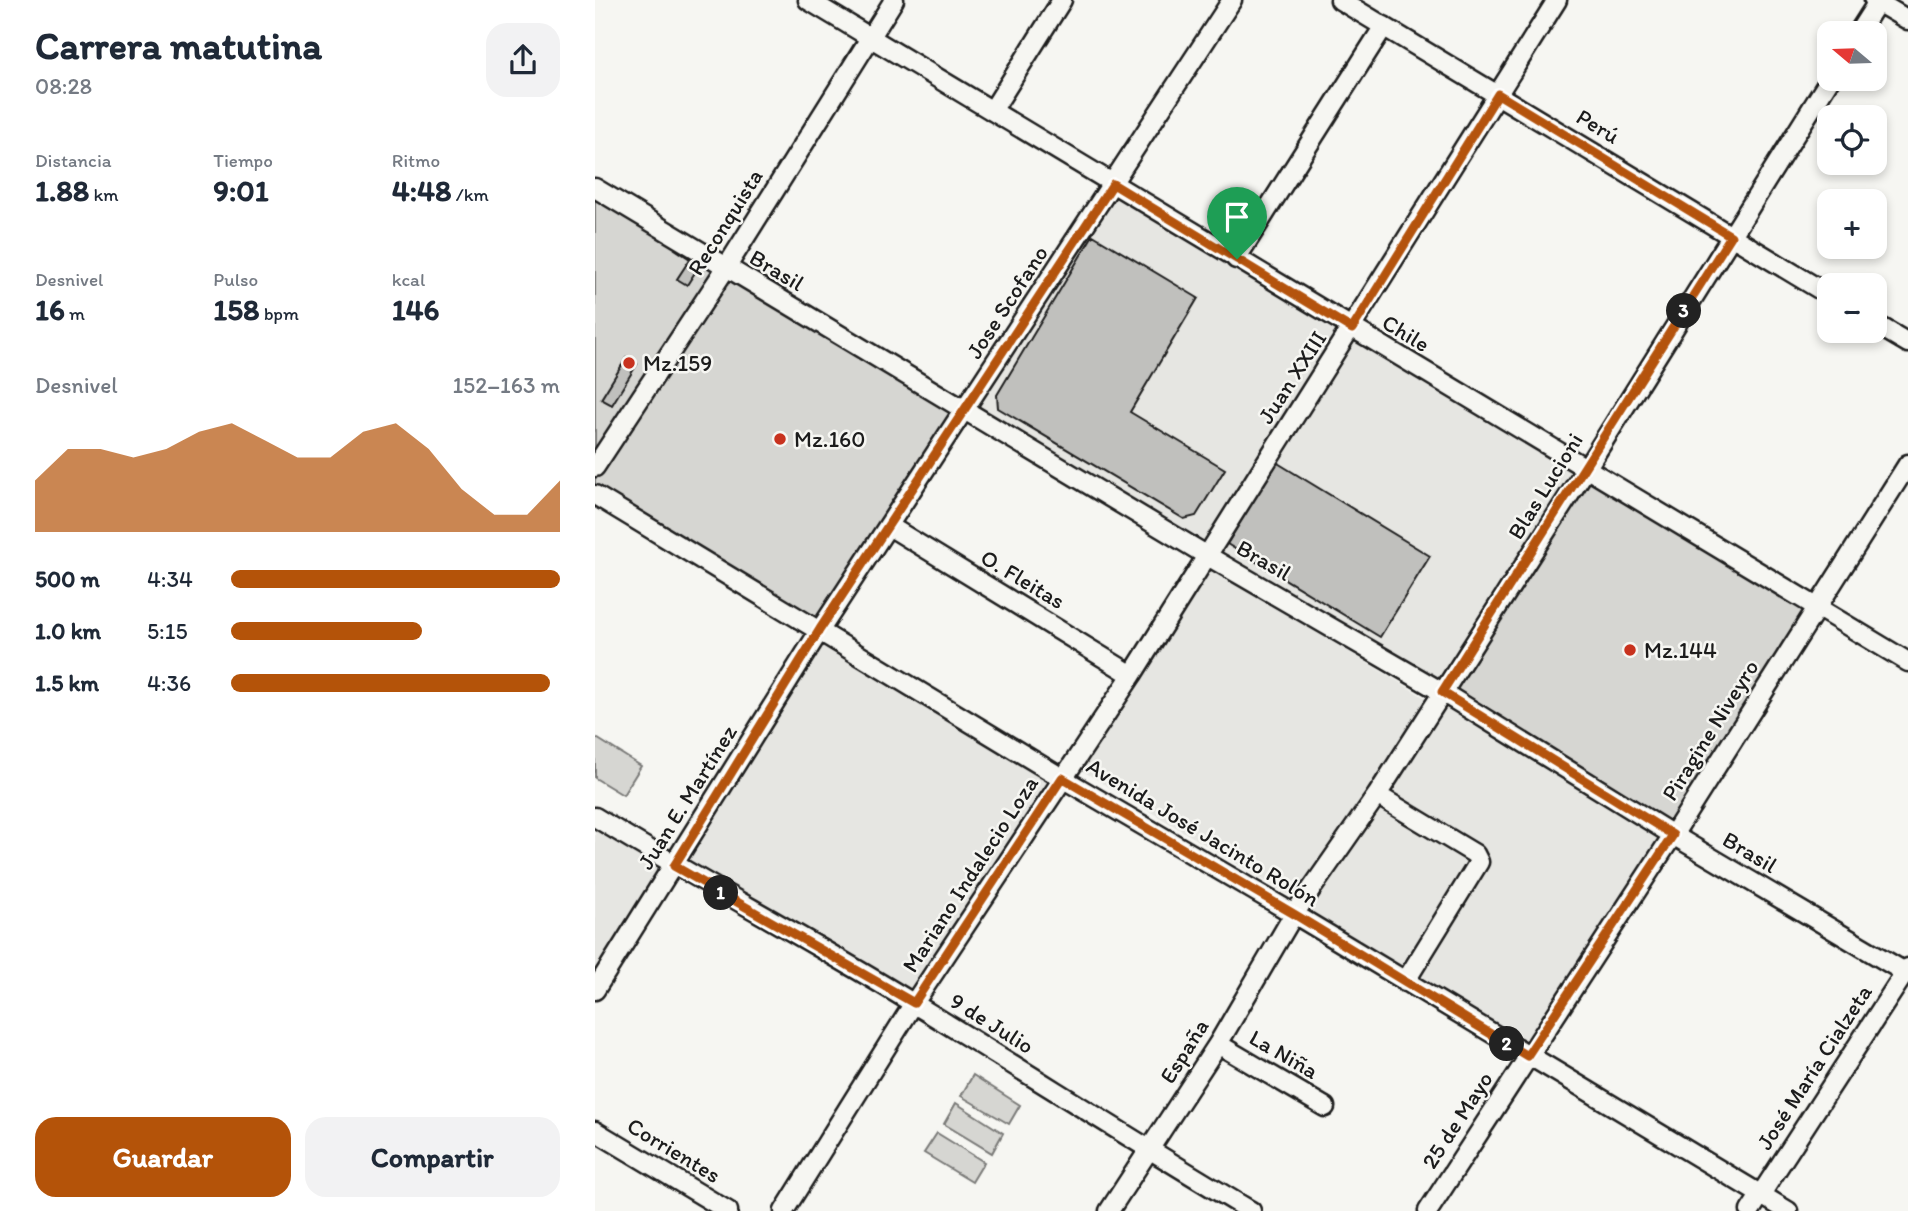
<!DOCTYPE html>
<html lang="es">
<head>
<meta charset="utf-8">
<style>
	:root { --surface:#fff; --page:#f2f2f3; --text:#1f2937; --muted:#747a83; --accent:#b45309 }
	body { margin:0; font-family:Itim,sans-serif; background:var(--page); color:var(--text); height:100vh; display:flex; flex-direction:column; font-size:26px; white-space:nowrap }
	* { box-sizing:border-box; margin:0 }
	p { font-size:23px; color:var(--muted) }
	.icon { flex:none; width:38px; height:38px; fill:none; stroke:currentColor; stroke-width:2; stroke-linecap:round; stroke-linejoin:round }
	.map { position:relative; flex:1; overflow:hidden }
	.sheet { display:flex; flex-direction:column; background:var(--surface); width:595px }
	.sheet>* { flex:none }
	.needle { width:46px; rotate:289deg }
	.fabs { position:absolute; left:1222px; top:21px; display:grid; gap:14px }
	.fabs a { display:grid; place-items:center; width:70px; height:70px; border-radius:14px; background:var(--surface); box-shadow:0 4px 10px #0003; font-size:35px }
	.pin { position:absolute; display:grid; place-items:center; width:60px; height:60px; color:#fff; margin:-72px -30px; border-radius:50% 50% 50% 0; rotate:-45deg; box-shadow:0 0 7px #0007 }
	.pin .icon { rotate:45deg }
	.km { position:absolute; width:35px; height:35px; margin:-18px; border-radius:50%; background:#222; color:#fff; font-size:19px; line-height:35px; text-align:center }
	.round { display:grid; place-items:center; flex:none; width:74px; height:74px; border-radius:21px; background:var(--page) }
	.headline { display:flex; align-items:center; justify-content:space-between; height:119px; padding:0 35px }
	h1 { font-size:38px; font-weight:700; line-height:52px }
	.stats { display:grid; grid-template-columns:repeat(3,1fr); gap:10px; height:119px; padding:7px 35px }
	.stats div { display:grid; align-content:center }
	.stats b { font-size:30px; font-weight:700 }
	.stats small { font-size:19px; font-weight:400 }
	.stats p { font-size:19px }
	.chart { height:196px; padding:14px 35px }
	.chart p { display:flex; justify-content:space-between }
	.chart svg { width:100%; height:126px; margin-top:7px; fill:var(--accent); opacity:.7 }
	.button { display:flex; gap:14px; margin-top:auto; padding:14px 35px }
	.button a { flex:1; height:80px; border-radius:21px; background:var(--accent); color:#fff; font-size:28px; font-weight:700; line-height:80px; text-align:center }
	.button a+a { background:var(--page); color:var(--text) }
	ul { padding:0 35px; list-style:none; font-size:23px }
	li { display:grid; grid-template-columns:112px 84px 1fr; align-items:center; height:52px }
	li i { height:18px; border-radius:9px; background:var(--accent) }
	main { display:flex; flex:1; min-height:0 }
	.map>svg:first-child { display:block }
	.built { fill:#e6e6e2 }
	.green { fill:#d6d6d2; stroke:#797977; stroke-width:2 }
	.building { fill:#c0c0bd; stroke:#1c1c1c; stroke-width:2 }
	.lines { fill:none; stroke-linecap:round; stroke-linejoin:round }
	.minor-casing { stroke:#1c1c1c; stroke-width:23 }
	.minor { stroke:#f6f6f2; stroke-width:18 }
	.route-casing { stroke:#fff; stroke-width:14 }
	.route { stroke:#b45309; stroke-width:9 }
	.poi-dot { fill:#c8321e; stroke:#f6f6f2; stroke-width:2.5 }
	.labels { text-anchor:middle; stroke-width:5; stroke-linejoin:round; paint-order:stroke }
	.street-label { font-size:23px; fill:#1c1c1c; stroke:#f6f6f2 }
	.poi-label { font-size:23px; fill:#1c1c1c; stroke:#f6f6f2; text-anchor:start }
</style>
</head>
<body>
<main>
<section class="sheet">
<div class="headline"><div><h1>Carrera matutina</h1><p>08:28</p></div><a class="round"><svg class="icon" aria-label="share" viewBox="0 0 24 24"><path d="M12 15V3M7 8l5-5 5 5M5 13v7h14v-7"/></svg></a></div>
<div class="stats">
<div><p>Distancia</p><b>1.88<small> km</small></b></div>
<div><p>Tiempo</p><b>9:01</b></div>
<div><p>Ritmo</p><b>4:48<small> /km</small></b></div>
</div>
<div class="stats">
<div><p>Desnivel</p><b>16<small> m</small></b></div>
<div><p>Pulso</p><b>158<small> bpm</small></b></div>
<div><p>kcal</p><b>146</b></div>
</div>
<div class="chart"><p><span>Desnivel</span>152–163 m</p>
<svg viewBox="0 0 160 44" preserveAspectRatio="none"><path d="M0 44V26L10 15L20 15L30 18L40 15L50 9L60 6L70 12L80 18L90 18L100 9L110 6L120 15L130 29L140 38L150 38L160 26V44z"/></svg>
</div>
<ul>
<li><b>500 m</b>4:34<i style="width:100%"></i></li>
<li><b>1.0 km</b>5:15<i style="width:58%"></i></li>
<li><b>1.5 km</b>4:36<i style="width:97%"></i></li>
</ul>
<div class="button"><a>Guardar</a><a>Compartir</a></div>
</section>
<div class="map">
<svg width="1313" height="1211" viewBox="0 0 1313 1211">
	<rect width="100%" height="100%" fill="#f6f6f2"/>
	<filter id="ink" filterUnits="userSpaceOnUse"><feTurbulence type="fractalNoise" baseFrequency=".0143" numOctaves="2"/><feDisplacementMap in="SourceGraphic" scale="14" xChannelSelector="R" yChannelSelector="G"/><feConvolveMatrix kernelMatrix="1 2 1 2 8 2 1 2 1" color-interpolation-filters="sRGB"/></filter>
	<g filter="url(#ink)">
		<!-- built -->
		<path class="built" d="M 518,184 L 991,469 L 1078,835 L 932,1056 L 699,914 L 847,693 L 370,411 Z
			M 614,568 L 834,700 L 702,900 L 486,770 Z
			M 225,630 L 467,778 L 319,1003 L 79,866 L 0,990 L 0,817 L 78,865 Z"/>
		<!-- green -->
		<path class="green" d="M 0,182 L 137,258 L 131,268 L 370,411 L 225,630 L 0,495 Z
			M 991,469 L 1222,608 L 1078,835 L 847,692 Z
			M 0,737 L 46,766 L 28,795 L 0,778 Z
			M 378,1075 L 425,1105 L 414,1124 L 366,1096 Z
			M 361,1103 L 408,1133 L 397,1153 L 349,1124 Z
			M 342,1133 L 389,1162 L 377,1182 L 329,1153 Z"/>
		<!-- building -->
		<path class="building" d="M 498,235 L 603,298 L 535,412 L 630,469 L 601,516 L 589,519 L 403,408 L 402,395 Z
			M 84,244 L 104,256 L 106,263 L 92,285 L 82,279 L 95,259 L 80,249 Z
			M 32,357 L 42,364 L 17,405 L 6,399 Z
			M 681,462 L 835,556 L 785,637 L 632,544 Z"/>
		<g class="lines">
			<defs>
				<path id="minor" d="M 213,0 L 1313,662
					M 745,0 L 1234,295
					M 1279,0 L 1313,20
					M 1263,33 L 1284,0
					M 397,111 L 467,0
					M 0,188 L 611,555 L 847,692 L 1078,835 L 1313,974
					M 641,259 L 789,26
					M 1279,323 L 1313,343
					M 0,467 L 131,268 L 299,0
					M 0,495 L 467,778 L 699,914 L 1193,1211
					M 294,526 L 537,675
					M 782,795 L 880,854 L 884,862 L 810,982
					M 0,817 C 106,882 216,940 321,1005 C 433,1073 543,1144 656,1211
					M 0,990 L 225,630 L 637,0
					M 623,1044 L 730,1107
					M 0,1131 L 133,1211
					M 189,1211 L 319,1003 L 537,675 L 962,0
					M 514,1211 L 623,1044 L 699,914 L 782,795 L 991,469 L 1235,79
					M 833,1211 L 1078,835 L 1313,464
					M 1155,1211 L 1313,968"/>
			</defs>
			<!-- minor casing -->
			<use href="#minor" class="minor-casing"/>
			<!-- minor -->
			<use href="#minor" class="minor"/>
		</g>
	</g>
	<g class="lines" filter="url(#ink)">
		<defs>
			<path id="route" d="M 903,94 L 1136,236 L 847,692 L 1078,835 L 932,1056 L 699,914 L 467,778 L 319,1003 L 79,866 L 225,629 L 518,184 L 757,329 Z"/>
		</defs>
		<!-- route casing -->
		<use href="#route" class="route-casing"/>
		<!-- route -->
		<use href="#route" class="route"/>
	</g>
	<!-- markers -->
	<g class="poi-dot">
		<circle cx="34" cy="363" r="7"/>
		<circle cx="185" cy="439" r="7"/>
		<circle cx="1035" cy="650" r="7"/>
	</g>
	<g class="labels">
		<!-- street labels -->
		<g class="street-label">
			<text transform="translate(1003 126) rotate(31)" y="8">Perú</text>
			<text transform="translate(130 222) rotate(-58)" y="8">Reconquista</text>
			<text transform="translate(182 270) rotate(31)" y="8">Brasil</text>
			<text transform="translate(412 302) rotate(-57)" y="8">Jose Scofano</text>
			<text transform="translate(811 333) rotate(31)" y="8">Chile</text>
			<text transform="translate(697 377) rotate(-57)" y="8">Juan XXIII</text>
			<text transform="translate(950 486) rotate(-58)" y="8">Blas Lucioni</text>
			<text transform="translate(669 560) rotate(30)" y="8">Brasil</text>
			<text transform="translate(428 579) rotate(31)" y="8">O. Fleitas</text>
			<text transform="translate(1115 730) rotate(-58)" y="8">Piragine Niveyro</text>
			<text transform="translate(92 797) rotate(-58)" y="8">Juan E. Martínez</text>
			<text transform="translate(608 832) rotate(31)" y="8">Avenida José Jacinto Rolón</text>
			<text transform="translate(1155 852) rotate(31)" y="8">Brasil</text>
			<text transform="translate(375 874) rotate(-57)" y="8">Mariano Indalecio Loza</text>
			<text transform="translate(397 1023) rotate(32)" y="8">9 de Julio</text>
			<text transform="translate(589 1051) rotate(-58)" y="8">España</text>
			<text transform="translate(689 1054) rotate(30)" y="8">La Niña</text>
			<text transform="translate(1219 1067) rotate(-57)" y="8">José María Cialzeta</text>
			<text transform="translate(862 1120) rotate(-57)" y="8">25 de Mayo</text>
			<text transform="translate(79 1150) rotate(31)" y="8">Corrientes</text>
		</g>
		<!-- poi labels -->
		<g class="poi-label">
			<text x="48" y="371">Mz.159</text>
			<text x="199" y="447">Mz.160</text>
			<text x="1049" y="658">Mz.144</text>
		</g>
	</g>
</svg>
<div class="fabs">
<a><svg class="needle" viewBox="-14 -14 28 28"><path d="M0-13l5 13h-10z" fill="#e53935"/><path d="M0 13l5-13h-10z" fill="#747a83"/></svg></a>
<a><svg class="icon" aria-label="locate" viewBox="0 0 24 24"><circle cx="12" cy="12" r="6"/><path d="M12 2v4M12 18v4M2 12h4M18 12h4"/></svg></a>
<a>+</a>
<a>−</a>
</div>
<div class="pin" style="left:642px;top:259px;background:#1e9e55"><svg class="icon" aria-label="arrive" viewBox="0 0 24 24"><path d="M6 21V4h12l-3 4 3 4H6"/></svg></div>
<b class="km" style="left:126px;top:893px">1</b>
<b class="km" style="left:912px;top:1044px">2</b>
<b class="km" style="left:1089px;top:311px">3</b>
</div>
</main>
</body>
</html>
